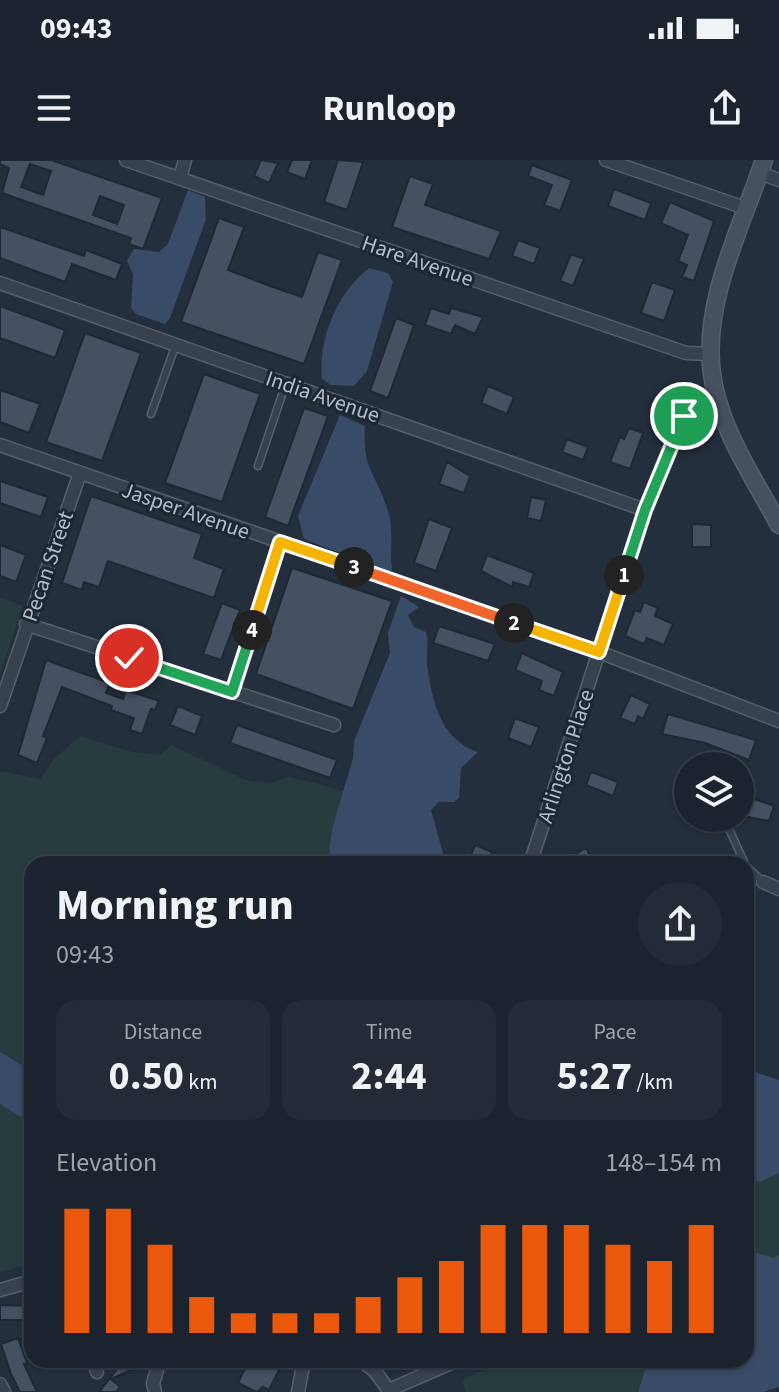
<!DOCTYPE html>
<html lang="en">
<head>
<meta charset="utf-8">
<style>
	:root { --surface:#1b232e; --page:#242b36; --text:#f1f3f6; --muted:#a0a4aa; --line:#39404a; --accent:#ea580c }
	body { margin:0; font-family:"Source Sans 3",sans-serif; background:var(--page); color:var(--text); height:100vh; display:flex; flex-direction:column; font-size:30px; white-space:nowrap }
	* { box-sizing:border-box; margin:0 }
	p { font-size:26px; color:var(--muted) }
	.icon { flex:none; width:44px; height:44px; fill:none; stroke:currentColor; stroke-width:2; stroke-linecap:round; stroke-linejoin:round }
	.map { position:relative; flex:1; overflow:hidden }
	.details { position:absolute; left:24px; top:696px; width:730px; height:512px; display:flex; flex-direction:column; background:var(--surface); border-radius:24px; box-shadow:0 2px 6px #0004,0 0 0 2px var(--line) }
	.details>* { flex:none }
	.fabs { position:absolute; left:674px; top:592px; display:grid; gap:16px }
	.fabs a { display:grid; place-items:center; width:80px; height:80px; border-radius:50%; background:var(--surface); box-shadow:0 2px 6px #0004,0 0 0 2px var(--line); font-size:40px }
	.pin { position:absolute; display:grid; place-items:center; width:68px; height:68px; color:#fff; margin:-34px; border:4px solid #fff; border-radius:50%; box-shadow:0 2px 8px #0007 }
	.km { position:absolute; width:40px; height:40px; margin:-20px; border-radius:50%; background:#222; color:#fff; font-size:22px; line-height:40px; text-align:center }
	.round { display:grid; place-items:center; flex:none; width:84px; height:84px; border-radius:42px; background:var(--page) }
	.headline { display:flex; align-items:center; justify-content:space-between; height:136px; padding:0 32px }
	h1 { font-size:44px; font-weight:700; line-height:60px }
	.stats { display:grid; grid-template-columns:repeat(3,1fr); gap:12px; height:136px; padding:8px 32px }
	.stats div { display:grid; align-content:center; border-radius:20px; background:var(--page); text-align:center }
	.stats b { font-size:40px; font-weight:700 }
	.stats small { font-size:22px; font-weight:400 }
	.stats p { font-size:22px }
	.chart { height:224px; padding:16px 32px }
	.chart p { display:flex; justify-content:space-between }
	.chart svg { width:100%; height:144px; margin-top:8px; stroke:var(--accent); stroke-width:6 }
	.status { display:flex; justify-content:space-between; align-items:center; height:56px; padding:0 40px; background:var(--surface); direction:ltr }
	.status svg { height:22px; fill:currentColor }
	header { display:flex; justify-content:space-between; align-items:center; height:104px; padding:0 32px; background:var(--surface); font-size:36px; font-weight:700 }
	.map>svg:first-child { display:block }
	.green { fill:#263c3f }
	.water { fill:#394c67 }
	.building { fill:#455162; stroke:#1f2835; stroke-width:2; fill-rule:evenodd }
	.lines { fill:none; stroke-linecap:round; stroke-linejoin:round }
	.service-casing { stroke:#565f6c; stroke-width:9 }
	.minor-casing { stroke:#565f6c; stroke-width:15 }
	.secondary-casing { stroke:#565f6c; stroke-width:19 }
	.service { stroke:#38414e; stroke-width:6 }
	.minor { stroke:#38414e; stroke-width:12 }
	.secondary { stroke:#465061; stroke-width:16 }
	.split-1-casing { stroke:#fff; stroke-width:16 }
	.split-2-casing { stroke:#fff; stroke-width:16 }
	.split-3-casing { stroke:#fff; stroke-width:16 }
	.split-4-casing { stroke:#fff; stroke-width:16 }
	.split-5-casing { stroke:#fff; stroke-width:16 }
	.split-1 { stroke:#22a559; stroke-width:10 }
	.split-2 { stroke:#f5b400; stroke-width:10 }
	.split-3 { stroke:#f0652b; stroke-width:10 }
	.split-4 { stroke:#f5b400; stroke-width:10 }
	.split-5 { stroke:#22a559; stroke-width:10 }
	.labels { text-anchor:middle; stroke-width:6; stroke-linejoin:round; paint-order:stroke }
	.street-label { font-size:22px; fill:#b4bcc9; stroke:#1d2633 }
</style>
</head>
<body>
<div class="status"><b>09:43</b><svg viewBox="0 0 49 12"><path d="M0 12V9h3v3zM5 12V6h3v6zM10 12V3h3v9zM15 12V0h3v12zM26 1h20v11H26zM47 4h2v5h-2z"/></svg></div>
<header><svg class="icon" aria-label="menu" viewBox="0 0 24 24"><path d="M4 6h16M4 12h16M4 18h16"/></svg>Runloop<svg class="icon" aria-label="share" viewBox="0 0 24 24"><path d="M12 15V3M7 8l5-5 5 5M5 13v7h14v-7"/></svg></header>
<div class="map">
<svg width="779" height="1232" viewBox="0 0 779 1232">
	<rect width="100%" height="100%" fill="#242f3e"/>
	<!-- green -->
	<path class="green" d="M 0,437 L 23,446 L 0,513 Z
		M 80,576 L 132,592 L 159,595 L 172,585 L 245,620 L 269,623 L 290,617 L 345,631 L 332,669 L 328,704 L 32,704 L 32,911 L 0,892 L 0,611 L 40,619 L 54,599 Z
		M 0,944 L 32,964 L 32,1104 L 0,1112 Z
		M 746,959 L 779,959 L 779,1144 L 746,1158 Z
		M 511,1200 L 711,1200 L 704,1232 L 466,1232 L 462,1222 C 479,1205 496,1214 511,1200 Z"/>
	<!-- water -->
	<path class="water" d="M 188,30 L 205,37 L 206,59 L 170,158 L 165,164 L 136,154 L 131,148 L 133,114 L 127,101 L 134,89 L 159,92 L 168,84 Z
		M 369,108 L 388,113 L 393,122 L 367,211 L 354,226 L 331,225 L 322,219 C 318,179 337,133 369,108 Z
		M 340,255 L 365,266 C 362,309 375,311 387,348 C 395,370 389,389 392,410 L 389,412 L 304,379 L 298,356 Z
		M 401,436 L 419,447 L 408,455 L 414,467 L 426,472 C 429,483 426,493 427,504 C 432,540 440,580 478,592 L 461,608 L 459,638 L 454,642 L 439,642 L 431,650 L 446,704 L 328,704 L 332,669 L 353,598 L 354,581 L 390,493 L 388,473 Z
		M 0,892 L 32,911 L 32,964 L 0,944 Z
		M 746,909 L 779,920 L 779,1013 L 760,1022 L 746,1016 Z
		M 746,1089 L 773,1098 L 779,1095 L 779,1227 L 763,1232 L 638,1232 L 648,1200 L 746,1200 Z"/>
	<!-- building -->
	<path class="building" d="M 0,0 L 51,0 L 162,38 L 143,89 L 129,84 L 131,78 L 2,33 L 9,8 L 0,4 ZM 30,4 L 51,11 L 43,35 L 21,27 ZM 100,36 L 124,45 L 117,64 L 93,55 Z
		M 261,0 L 278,3 L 269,23 L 254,16 Z
		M 292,0 L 312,0 L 305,19 L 287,12 Z
		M 338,0 L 363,2 L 347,50 L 324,42 Z
		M 532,5 L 572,20 L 560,51 L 544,45 L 552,25 L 528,16 Z
		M 410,16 L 433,24 L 425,45 L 501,71 L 489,99 L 392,67 Z
		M 614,29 L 651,43 L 645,60 L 608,46 Z
		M 670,42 L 714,61 L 694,121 L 682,117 L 687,105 L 678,101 L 688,75 L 661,63 Z
		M 219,58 L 244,67 L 228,110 L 270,126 L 302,137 L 318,92 L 342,100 L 304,204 L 181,162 Z
		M 0,67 L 84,96 L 86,90 L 122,104 L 116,120 L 72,104 L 65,122 L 0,98 Z
		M 518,80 L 540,88 L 534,104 L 512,96 Z
		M 571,94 L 584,99 L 573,126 L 560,121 Z
		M 652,122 L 675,130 L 664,161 L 641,153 Z
		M 0,146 L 65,170 L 55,198 L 0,178 Z
		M 431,148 L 449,154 L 451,148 L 483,157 L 475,174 L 455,165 L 451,174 L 425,165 Z
		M 396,158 L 414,165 L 388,238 L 370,231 Z
		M 85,173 L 141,193 L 102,301 L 46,282 Z
		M 204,214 L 260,234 L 222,342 L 165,323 Z
		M 488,226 L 514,237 L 507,254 L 481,243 Z
		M 0,230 L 40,244 L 29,273 L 0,262 Z
		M 304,248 L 328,256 L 288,366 L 265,357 Z
		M 629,268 L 643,273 L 630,309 L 610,302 L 620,277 L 624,279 Z
		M 567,279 L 588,287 L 583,300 L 562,292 Z
		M 447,302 L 470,316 L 464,333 L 439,324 Z
		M 0,321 L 48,337 L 41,357 L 0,343 Z
		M 91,336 L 202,374 L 194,398 L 224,409 L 214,438 L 108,401 L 99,427 L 84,422 L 82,430 L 62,423 Z
		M 531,337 L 546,340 L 541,361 L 527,358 Z
		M 429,359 L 452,368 L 436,411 L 414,403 Z
		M 692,364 L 711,365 L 711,387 L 692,387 Z
		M 0,385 L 26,395 L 16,422 L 0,416 Z
		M 487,395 L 534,413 L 529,427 L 513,422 L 512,427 L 481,411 Z
		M 292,408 L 392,441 L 353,549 L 256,514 Z
		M 644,442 L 658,448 L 655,456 L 673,464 L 664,485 L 647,478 L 644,484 L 625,476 L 635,450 L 640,452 Z
		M 222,443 L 240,450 L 221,500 L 203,494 Z
		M 439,466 L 495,484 L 488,501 L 433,483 Z
		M 522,493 L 563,512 L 554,536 L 539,530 L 542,521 L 515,510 Z
		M 46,500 L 110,523 L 106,533 L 123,539 L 126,530 L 159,541 L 155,550 L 151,549 L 142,574 L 130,570 L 134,558 L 111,550 L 112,546 L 62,527 L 43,576 L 47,578 L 37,603 L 18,595 Z
		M 631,535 L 650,544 L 643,559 L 638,556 L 635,564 L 620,558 Z
		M 178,546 L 202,556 L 195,575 L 170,565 Z
		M 668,554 L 756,580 L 749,600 L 705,583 L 662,574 Z
		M 515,558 L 539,567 L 531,587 L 508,578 Z
		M 237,565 L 337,600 L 330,618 L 230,583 Z
		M 591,612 L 618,622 L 613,636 L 586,625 Z
		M 746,636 L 774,646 L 769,661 L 743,656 L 740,638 L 745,640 Z
		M 475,685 L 492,692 L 487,704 L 467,704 Z
		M 586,688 L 595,704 L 558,704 Z
		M 0,1145 L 32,1146 L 32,1160 L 0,1160 Z
		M 18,1178 L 27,1203 L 24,1204 L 37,1232 L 20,1232 L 11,1214 L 1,1184 Z
		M 114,1200 L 129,1200 L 133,1209 L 111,1219 L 120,1227 L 116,1232 L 99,1232 L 118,1208 Z
		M 249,1200 L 276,1200 L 273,1205 L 280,1208 L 269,1230 L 263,1227 L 257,1232 L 238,1223 Z"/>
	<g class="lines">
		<defs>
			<path id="service" d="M 151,254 L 176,184
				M 258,306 L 286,223
				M 232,532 L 280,383
				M 724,658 L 745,704
				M 746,706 L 763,722"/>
			<path id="minor" d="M 126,0 L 686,193 L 711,194
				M 606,0 L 748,49
				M 760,13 L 779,20
				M 180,18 L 185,0
				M 0,123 L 645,350
				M 0,285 L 599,492 L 779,561
				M 26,464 L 334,565
				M 0,546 L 80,313
				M 530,704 L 645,350 L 679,264 L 691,248 L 718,236
				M 763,722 L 779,729
				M 0,1130 L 32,1121
				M 93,1200 L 97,1212
				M 359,1200 L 374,1210 L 390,1232
				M 0,1224 L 4,1232
				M 389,1230 L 458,1200
				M 155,1232 L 153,1223 L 160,1200
				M 298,1232 L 304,1200"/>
			<path id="secondary" d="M 764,0 C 742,66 702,142 712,214 C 719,268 754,318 779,365"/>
		</defs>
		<!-- service casing -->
		<use href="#service" class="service-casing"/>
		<!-- minor casing -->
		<use href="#minor" class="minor-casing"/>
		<!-- secondary casing -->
		<use href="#secondary" class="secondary-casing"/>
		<!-- service -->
		<use href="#service" class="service"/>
		<!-- minor -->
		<use href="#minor" class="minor"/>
		<!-- secondary -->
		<use href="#secondary" class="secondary"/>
	</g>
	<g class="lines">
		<defs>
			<path id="split-1" d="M 624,415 L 645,350 L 684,256"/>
			<path id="split-2" d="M 514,463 L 599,492 L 624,415"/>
			<path id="split-3" d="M 354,407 L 514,463"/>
			<path id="split-4" d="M 252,470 L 280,382 L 354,407"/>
			<path id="split-5" d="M 129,498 L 232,532 L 252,470"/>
		</defs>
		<!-- split-1 casing -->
		<use href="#split-1" class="split-1-casing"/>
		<!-- split-2 casing -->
		<use href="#split-2" class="split-2-casing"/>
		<!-- split-3 casing -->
		<use href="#split-3" class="split-3-casing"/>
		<!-- split-4 casing -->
		<use href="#split-4" class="split-4-casing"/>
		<!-- split-5 casing -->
		<use href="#split-5" class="split-5-casing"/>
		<!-- split-1 -->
		<use href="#split-1" class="split-1"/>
		<!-- split-2 -->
		<use href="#split-2" class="split-2"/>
		<!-- split-3 -->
		<use href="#split-3" class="split-3"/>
		<!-- split-4 -->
		<use href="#split-4" class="split-4"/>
		<!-- split-5 -->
		<use href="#split-5" class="split-5"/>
	</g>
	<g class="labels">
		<!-- street labels -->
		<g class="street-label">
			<text transform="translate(418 100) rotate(19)" y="8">Hare Avenue</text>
			<text transform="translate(323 236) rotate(19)" y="8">India Avenue</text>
			<text transform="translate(186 350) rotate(19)" y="8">Jasper Avenue</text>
			<text transform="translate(47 406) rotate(-71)" y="8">Pecan Street</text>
			<text transform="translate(565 596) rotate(-72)" y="8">Arlington Place</text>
		</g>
	</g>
</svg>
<div class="fabs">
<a><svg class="icon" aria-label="layers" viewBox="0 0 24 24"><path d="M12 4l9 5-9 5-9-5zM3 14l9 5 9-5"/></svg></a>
</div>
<div class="pin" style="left:684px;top:256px;background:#1e9e55"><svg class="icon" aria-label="arrive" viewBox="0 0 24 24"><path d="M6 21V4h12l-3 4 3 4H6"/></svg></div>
<div class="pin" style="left:129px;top:498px;background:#d93025"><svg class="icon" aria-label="check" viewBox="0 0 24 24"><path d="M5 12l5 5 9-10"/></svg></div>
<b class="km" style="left:624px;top:415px">1</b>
<b class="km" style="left:514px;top:463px">2</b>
<b class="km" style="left:354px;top:407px">3</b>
<b class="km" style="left:252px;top:470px">4</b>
<section class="details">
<div class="headline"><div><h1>Morning run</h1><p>09:43</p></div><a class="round"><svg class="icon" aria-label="share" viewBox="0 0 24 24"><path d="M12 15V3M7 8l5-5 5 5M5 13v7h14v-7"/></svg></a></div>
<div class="stats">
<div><p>Distance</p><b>0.50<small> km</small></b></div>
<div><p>Time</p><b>2:44</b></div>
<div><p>Pace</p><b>5:27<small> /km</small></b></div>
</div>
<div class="chart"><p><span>Elevation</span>148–154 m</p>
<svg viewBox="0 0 160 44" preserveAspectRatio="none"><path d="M5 44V6M15 44V6M25 44V17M35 44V33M45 44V38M55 44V38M65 44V38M75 44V33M85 44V27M95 44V22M105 44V11M115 44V11M125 44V11M135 44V17M145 44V22M155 44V11"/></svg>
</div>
</section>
</div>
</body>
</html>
